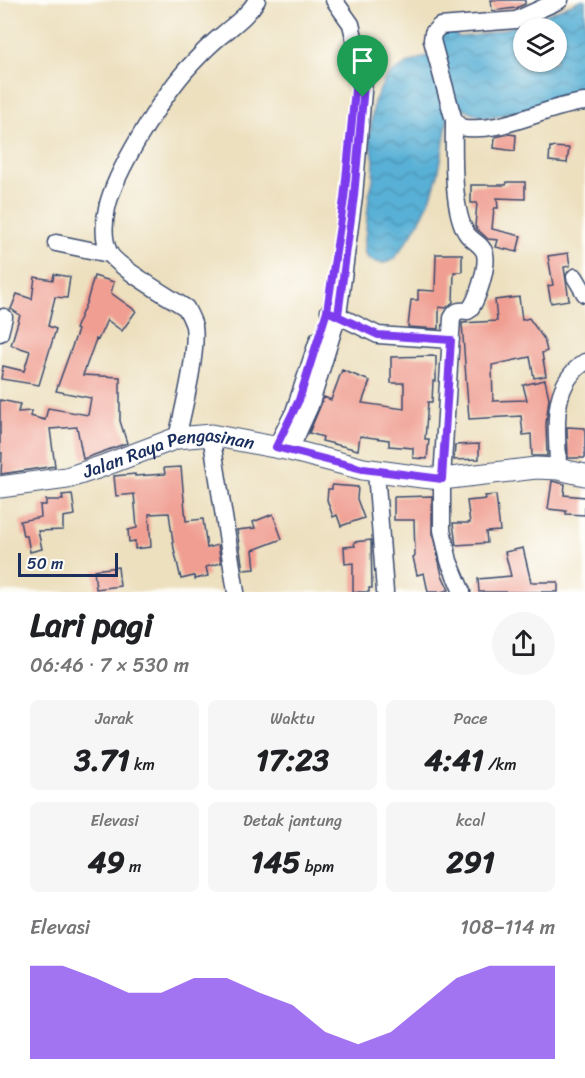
<!DOCTYPE html>
<html lang="id">
<head>
<meta charset="utf-8">
<style>
	:root { --surface:#fff; --page:#f6f6f6; --text:#202124; --muted:#757577; --accent:#7c3aed }
	body { margin:0; font-family:Sriracha,sans-serif; background:var(--page); color:var(--text); height:100vh; display:flex; flex-direction:column; font-size:22px; white-space:nowrap }
	* { box-sizing:border-box; margin:0 }
	p { font-size:20px; color:var(--muted) }
	.icon { flex:none; width:33px; height:33px; fill:none; stroke:currentColor; stroke-width:2; stroke-linecap:round; stroke-linejoin:round }
	.map { position:relative; height:592px; overflow:hidden }
	.drawer { display:flex; flex-direction:column; background:var(--surface); flex:1 }
	.drawer>* { flex:none }
	.controls { position:absolute; left:513px; top:18px; display:grid; gap:12px }
	.controls a { display:grid; place-items:center; width:54px; height:54px; border-radius:50%; background:var(--surface); box-shadow:0 2px 4px #0004; font-size:30px }
	.scale { position:absolute; left:18px; bottom:15px; width:100px; box-sizing:border-box; padding-left:6px; border:3px solid #1b2f5e; border-top:0; font-size:16px; line-height:21px; white-space:nowrap; color:#1b2f5e; -webkit-text-stroke:4px #fdfcf7; paint-order:stroke }
	.pin { position:absolute; display:grid; place-items:center; width:51px; height:51px; color:#fff; margin:-62px -26px; border-radius:50% 50% 50% 0; rotate:-45deg; box-shadow:0 0 6px #0007 }
	.pin .icon { rotate:45deg }
	.round { display:grid; place-items:center; flex:none; width:63px; height:63px; border-radius:32px; background:var(--page) }
	.overview { display:flex; align-items:center; justify-content:space-between; height:102px; padding:0 30px }
	h1 { font-size:33px; font-weight:700; line-height:45px }
	.stats { display:grid; grid-template-columns:repeat(3,1fr); gap:9px; height:102px; padding:6px 30px }
	.stats div { display:grid; align-content:center; border-radius:9px; background:var(--page); text-align:center }
	.stats b { font-size:30px; font-weight:700 }
	.stats small { font-size:16px; font-weight:400 }
	.stats p { font-size:16px }
	.chart { height:168px; padding:12px 30px }
	.chart p { display:flex; justify-content:space-between }
	.chart svg { width:100%; height:108px; margin-top:6px; fill:var(--accent); opacity:.7 }
	.map>svg:first-child { display:block }
	.water { fill:url(#water-waves); stroke:#3a709a; stroke-width:1.5; fill-rule:evenodd }
	.building { fill:#f09e92 }
	.lines { fill:none; stroke-linecap:round; stroke-linejoin:round }
	.minor-casing { stroke:#3a4a6d; stroke-width:19 }
	.major-casing { stroke:#3a4a6d; stroke-width:23 }
	.minor { stroke:#fff; stroke-width:16 }
	.major { stroke:#fff; stroke-width:21 }
	.route-casing { stroke:#fff; stroke-width:12 }
	.route { stroke:#7c3aed; stroke-width:8 }
	.labels { text-anchor:middle; stroke-width:5; stroke-linejoin:round; paint-order:stroke }
	.street-label { font-size:18px; fill:#1b2f5e; stroke:#fdfcf7 }
</style>
</head>
<body>
<div class="map">
<svg width="585" height="592" viewBox="0 0 585 592">
	<defs>
		<pattern id="water-waves" width="16" height="10" patternUnits="userSpaceOnUse" patternTransform="scale(1.5)"><rect width="16" height="10" fill="#59b0d6"/><path d="M0 5q4-4 8 0t8 0" fill="none" stroke="#4990b1"/></pattern>
	</defs>
	<rect width="100%" height="100%" fill="#fdfcf7"/>
	<filter id="ink" filterUnits="userSpaceOnUse"><feTurbulence type="fractalNoise" baseFrequency=".0167" numOctaves="2"/><feDisplacementMap in="SourceGraphic" scale="12" xChannelSelector="R" yChannelSelector="G"/><feConvolveMatrix kernelMatrix="1 2 1 2 8 2 1 2 1" color-interpolation-filters="sRGB"/></filter>
	<filter id="wash" filterUnits="userSpaceOnUse"><feTurbulence type="fractalNoise" baseFrequency=".008" numOctaves="4" result="noise"/><feDisplacementMap in="SourceGraphic" scale="24" xChannelSelector="R" yChannelSelector="G"/><feGaussianBlur stdDeviation="1.35" result="paint"/><feColorMatrix in="noise" values="0 0 0 0 0 0 0 0 0 0 0 0 0 0 0 0 0 1.4 0 .05"/><feComposite in="paint" operator="in"/></filter>
	<g filter="url(#wash)">
		<rect width="100%" height="100%" fill="#ede0bf"/>
		<!-- water -->
		<path class="water" d="M 581,0 L 585,0 L 585,96 L 495,117 L 482,117 L 461,107 L 450,109 C 445,128 444,146 440,165 C 434,194 422,221 404,245 C 396,257 391,266 376,262 C 368,260 366,257 364,250 L 369,196 L 373,180 L 374,159 L 369,140 L 374,102 L 385,79 L 393,72 L 407,64 L 442,50 L 440,32 L 447,28 L 459,37 C 501,35 543,16 581,0 ZM 524,28 L 556,28 L 556,62 L 524,62 Z"/>
		<g id="blocks">
			<!-- building -->
			<path class="building" d="M 491,0 L 525,0 L 525,4 L 516,8 L 492,11 Z
				M 509,134 L 516,135 L 515,151 L 494,148 L 495,137 Z
				M 550,147 L 569,148 L 567,163 L 549,161 Z
				M 507,182 L 525,182 L 525,199 L 497,198 L 498,208 L 494,208 L 492,229 L 521,236 L 517,252 L 496,247 L 498,240 L 488,239 L 477,229 L 475,226 L 477,203 L 471,203 L 471,185 L 506,185 Z
				M 568,253 L 570,266 L 564,267 L 569,300 L 551,303 L 548,286 L 553,285 L 548,256 Z
				M 436,254 L 462,254 L 462,272 L 454,272 L 453,302 L 446,308 L 439,307 L 439,329 L 408,327 L 411,300 L 418,300 L 418,290 L 435,291 Z
				M 54,274 L 70,277 L 67,298 L 55,297 L 48,326 L 56,329 L 39,385 L 1,379 L 3,366 L 24,371 L 30,351 L 11,345 L 20,315 L 11,309 L 17,294 L 32,299 L 35,277 L 53,280 Z
				M 94,276 L 114,282 L 111,293 L 136,311 L 122,331 L 107,320 L 98,340 L 96,339 L 83,375 L 120,377 L 120,421 L 127,443 L 83,459 L 77,427 L 50,429 L 55,466 L 1,474 L 2,453 L 0,453 L 0,400 L 20,404 L 18,412 L 32,411 L 30,416 L 45,420 L 48,408 L 88,415 L 91,398 L 56,391 L 78,330 L 75,329 L 87,301 Z
				M 519,297 L 522,320 L 529,318 L 544,339 L 547,351 L 542,353 L 546,376 L 534,378 L 530,357 L 492,365 L 493,401 L 527,400 L 523,385 L 545,380 L 549,398 L 546,424 L 547,456 L 532,456 L 531,434 L 523,435 L 521,416 L 469,419 L 462,323 L 497,321 L 495,300 Z
				M 436,356 L 436,381 L 433,381 L 432,402 L 428,402 L 425,439 L 429,439 L 427,459 L 413,458 L 413,448 L 389,446 L 389,440 L 360,436 L 358,450 L 322,441 L 323,437 L 309,433 L 324,397 L 331,400 L 342,370 L 370,381 L 362,403 L 404,409 L 404,383 L 391,383 L 391,357 Z
				M 567,427 L 585,428 L 585,458 L 568,458 Z
				M 479,444 L 479,459 L 454,460 L 455,445 Z
				M 181,467 L 186,521 L 203,519 L 207,548 L 218,545 L 221,563 L 206,567 L 208,576 L 195,579 L 194,576 L 181,579 L 174,549 L 169,513 L 149,514 L 151,547 L 135,549 L 135,541 L 129,542 L 128,530 L 137,528 L 134,494 L 116,496 L 114,476 L 135,474 L 135,476 L 165,474 L 164,468 Z
				M 552,481 L 565,484 L 564,495 L 585,497 L 585,515 L 566,514 L 566,511 L 548,509 Z
				M 332,485 L 358,487 L 357,499 L 364,518 L 341,526 L 337,515 L 333,517 L 327,500 L 328,489 L 332,489 Z
				M 72,494 L 75,515 L 63,517 L 63,530 L 38,531 L 42,549 L 30,552 L 27,536 L 23,536 L 20,521 L 41,517 L 40,505 L 46,505 L 46,500 L 63,500 L 62,495 Z
				M 496,495 L 500,531 L 486,532 L 487,543 L 456,545 L 453,523 L 470,523 L 467,501 L 486,499 L 485,496 Z
				M 432,496 L 432,532 L 442,575 L 449,590 L 440,592 L 428,592 L 424,573 L 417,575 L 413,557 L 415,556 L 414,520 L 394,520 L 394,497 Z
				M 273,514 L 282,539 L 253,550 L 255,569 L 243,570 L 237,530 L 255,528 L 253,522 Z
				M 371,540 L 372,588 L 369,588 L 369,592 L 353,592 L 353,563 L 345,564 L 344,547 L 355,546 L 354,542 Z
				M 523,548 L 531,582 L 558,582 L 558,592 L 479,592 L 478,579 L 511,576 L 505,552 Z
				M 118,567 L 120,586 L 96,589 L 94,570 Z"/>
		</g>
	</g>
	<g filter="url(#ink)">
		<use href="#blocks" fill-opacity="0" stroke="#3a4a6d" stroke-width="1.5"/>
		<g class="lines">
			<defs>
				<path id="minor" d="M 560,0 L 516,20 L 440,26 L 433,33 L 432,40 L 451,110 L 454,120 L 460,127 C 501,135 544,106 585,102
					M 454,120 C 454,148 451,211 467,234 C 472,241 483,245 485,254 C 488,266 477,303 468,311 C 460,310 456,310 452,318 L 442,479 L 442,530 L 449,561 L 462,592
					M 56,243 L 109,254
					M 575,277 L 585,294
					M 329,311 L 378,335 L 451,340
					M 0,333 L 4,317
					M 211,435 L 236,592
					M 177,438 C 183,411 198,352 194,326 C 192,319 189,314 186,308 C 171,298 115,266 109,252 C 103,239 104,222 107,208 C 115,171 161,99 186,70 C 197,58 209,45 222,35 C 235,24 248,15 257,0
					M 276,447 L 294,412 L 318,340
					M 290,450 L 310,406 L 338,315 L 354,196 L 364,80 L 351,24 L 334,0
					M 558,469 C 558,430 548,387 585,362
					M 376,471 L 385,592"/>
				<g id="major">
					<path id="s1" d="M 0,487 L 67,478 L 100,467 L 177,438 L 211,435 L 290,450 L 363,469 L 422,477 L 442,479 L 536,468 L 558,469 L 585,475"/>
				</g>
			</defs>
			<!-- minor casing -->
			<use href="#minor" class="minor-casing"/>
			<!-- major casing -->
			<use href="#major" class="major-casing"/>
			<!-- minor -->
			<use href="#minor" class="minor"/>
			<!-- major -->
			<use href="#major" class="major"/>
		</g>
	</g>
	<g class="lines" filter="url(#ink)">
		<defs>
			<path id="route" d="M 363,97 L 354,196 L 338,315 L 327,311 L 299,400 L 276,447 L 363,469 L 442,479 L 451,340 L 378,335 L 327,311 L 344,199 L 356,80 L 364,80 L 363,97"/>
		</defs>
		<!-- route casing -->
		<use href="#route" class="route-casing"/>
		<!-- route -->
		<use href="#route" class="route"/>
	</g>
	<g class="labels">
		<!-- street labels -->
		<g class="street-label">
			<text dy="6" stroke="none"><textPath href="#s1" startOffset="174">Jalan Raya Pengasinan</textPath></text>
		</g>
	</g>
</svg>
<div class="controls">
<a><svg class="icon" aria-label="layers" viewBox="0 0 24 24"><path d="M12 4l9 5-9 5-9-5zM3 14l9 5 9-5"/></svg></a>
</div>
<div class="scale">50 m</div>
<div class="pin" style="left:363px;top:97px;background:#1e9e55"><svg class="icon" aria-label="arrive" viewBox="0 0 24 24"><path d="M6 21V4h12l-3 4 3 4H6"/></svg></div>
</div>
<section class="drawer">
<div class="overview"><div><h1>Lari pagi</h1><p>06:46 · 7 × 530 m</p></div><a class="round"><svg class="icon" aria-label="share" viewBox="0 0 24 24"><path d="M12 15V3M7 8l5-5 5 5M5 13v7h14v-7"/></svg></a></div>
<div class="stats">
<div><p>Jarak</p><b>3.71<small> km</small></b></div>
<div><p>Waktu</p><b>17:23</b></div>
<div><p>Pace</p><b>4:41<small> /km</small></b></div>
</div>
<div class="stats">
<div><p>Elevasi</p><b>49<small> m</small></b></div>
<div><p>Detak jantung</p><b>145<small> bpm</small></b></div>
<div><p>kcal</p><b>291</b></div>
</div>
<div class="chart"><p><span>Elevasi</span>108–114 m</p>
<svg viewBox="0 0 160 44" preserveAspectRatio="none"><path d="M0 44V6L10 6L20 11L30 17L40 17L50 11L60 11L70 17L80 22L90 33L100 38L110 33L120 22L130 11L140 6L150 6L160 6V44z"/></svg>
</div>
</section>
</body>
</html>
